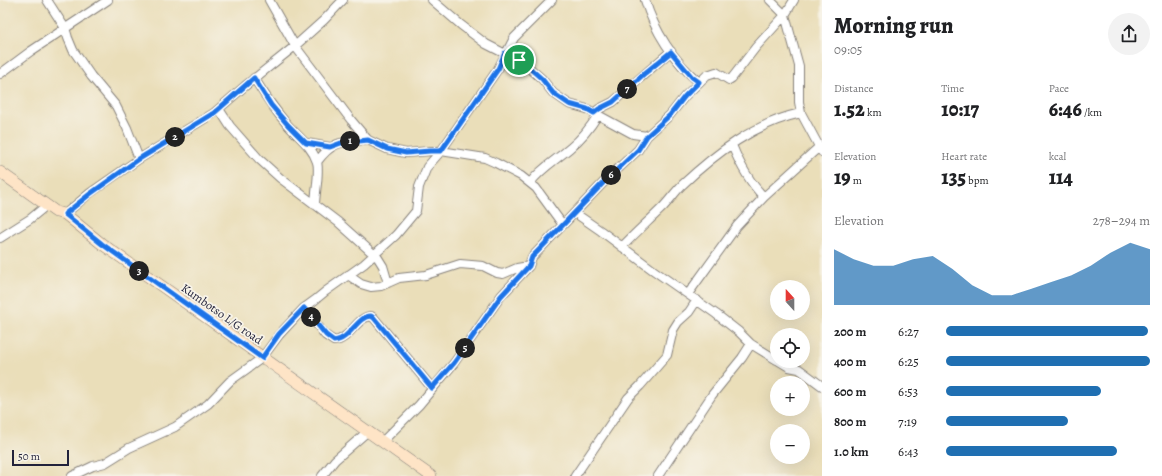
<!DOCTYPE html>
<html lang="en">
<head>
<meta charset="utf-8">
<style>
	:root { --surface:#fff; --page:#f2f2f2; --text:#202124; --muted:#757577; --accent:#1f6fb2 }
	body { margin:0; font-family:Alegreya,serif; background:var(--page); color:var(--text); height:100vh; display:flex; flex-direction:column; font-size:15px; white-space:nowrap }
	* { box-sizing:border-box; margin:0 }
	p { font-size:13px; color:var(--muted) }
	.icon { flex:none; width:22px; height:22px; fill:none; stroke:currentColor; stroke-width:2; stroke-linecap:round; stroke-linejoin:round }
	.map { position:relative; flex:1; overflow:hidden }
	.sheet { display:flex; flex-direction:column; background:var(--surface); width:340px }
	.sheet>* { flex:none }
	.needle { width:26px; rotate:339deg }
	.controls { position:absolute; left:770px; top:280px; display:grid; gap:8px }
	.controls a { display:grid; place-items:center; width:40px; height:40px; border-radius:50%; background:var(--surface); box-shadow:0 4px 16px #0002; font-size:20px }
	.scale { position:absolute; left:12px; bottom:10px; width:57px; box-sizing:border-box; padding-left:4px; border:2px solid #22223b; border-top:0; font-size:11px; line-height:14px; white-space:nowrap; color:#22223b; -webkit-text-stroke:3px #f7f3e8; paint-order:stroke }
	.pin { position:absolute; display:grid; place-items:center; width:34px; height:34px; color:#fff; margin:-17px; border:2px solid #fff; border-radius:50%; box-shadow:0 1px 4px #0007 }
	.km { position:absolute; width:20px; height:20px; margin:-10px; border-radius:50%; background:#222; color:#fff; font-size:11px; line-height:20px; text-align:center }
	.round { display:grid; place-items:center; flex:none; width:42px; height:42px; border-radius:21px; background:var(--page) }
	.summary { display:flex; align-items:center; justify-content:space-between; height:68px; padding:0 12px }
	h1 { font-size:22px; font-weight:800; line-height:30px }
	.figures { display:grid; grid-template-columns:repeat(3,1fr); gap:6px; height:68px; padding:4px 12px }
	.figures div { display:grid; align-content:center }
	.figures b { font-size:20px; font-weight:800 }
	.figures small { font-size:11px; font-weight:400 }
	.figures p { font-size:11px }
	.chart { height:112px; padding:8px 12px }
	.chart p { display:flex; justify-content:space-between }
	.chart svg { width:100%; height:72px; margin-top:4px; fill:var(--accent); opacity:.7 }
	ul { padding:0 12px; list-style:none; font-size:13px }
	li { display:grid; grid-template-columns:64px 48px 1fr; align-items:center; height:30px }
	li i { height:10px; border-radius:5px; background:var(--accent) }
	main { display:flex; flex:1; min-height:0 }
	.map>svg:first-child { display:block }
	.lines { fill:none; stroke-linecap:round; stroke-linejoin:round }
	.minor-casing { stroke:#86807a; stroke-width:10 }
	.secondary-casing { stroke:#86807a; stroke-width:12 }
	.minor { stroke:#fff; stroke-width:8 }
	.secondary { stroke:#fee4c6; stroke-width:11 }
	.route-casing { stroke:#fff; stroke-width:8 }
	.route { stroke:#1a73e8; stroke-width:5 }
	.labels { text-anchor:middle; stroke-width:3.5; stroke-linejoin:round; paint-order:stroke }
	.street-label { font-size:12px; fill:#22223b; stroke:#f7f3e8 }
</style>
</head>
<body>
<main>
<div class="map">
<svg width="822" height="476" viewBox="0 0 822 476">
	<rect width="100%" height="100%" fill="#f7f3e8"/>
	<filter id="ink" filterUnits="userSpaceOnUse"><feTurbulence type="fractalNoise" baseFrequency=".025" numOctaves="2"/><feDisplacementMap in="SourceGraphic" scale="8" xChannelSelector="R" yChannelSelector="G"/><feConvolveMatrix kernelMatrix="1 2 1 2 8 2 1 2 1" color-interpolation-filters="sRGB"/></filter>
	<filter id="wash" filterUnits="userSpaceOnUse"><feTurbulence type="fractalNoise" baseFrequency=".012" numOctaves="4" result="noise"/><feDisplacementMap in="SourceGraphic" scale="16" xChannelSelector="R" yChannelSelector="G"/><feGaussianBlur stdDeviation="0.9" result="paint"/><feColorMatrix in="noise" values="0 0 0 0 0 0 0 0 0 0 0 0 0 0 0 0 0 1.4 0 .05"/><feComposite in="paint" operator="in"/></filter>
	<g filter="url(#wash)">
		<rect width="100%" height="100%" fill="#eadeb9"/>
	</g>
	<g filter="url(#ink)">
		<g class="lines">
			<defs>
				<path id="minor" d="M 47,0 L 65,28 L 68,38 L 73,50 L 91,76 L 116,106 L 127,128 L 139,159
					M 269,0 L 295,46 L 351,120 L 368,140 L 387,149 L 406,153 L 431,151 L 441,151 L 485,158 L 496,163 L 521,176 L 536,188 L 563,225
					M 432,0 L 461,25 L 486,44 L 525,64 L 542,79 L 553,93 L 569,104 L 587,109 L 633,134 L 647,136
					M 645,0 C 654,30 674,62 699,82
					M 770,0 L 785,15
					M 785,15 L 799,66 L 799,102 L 801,113 L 822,152
					M 0,74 L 31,51 L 108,0
					M 254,78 C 264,94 274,109 286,123 C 297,136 312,146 317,162 C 320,171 315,194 315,205
					M 219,109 L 230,126 L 259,159 L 280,178 L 338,222 L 378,258 L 383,266 L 388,283
					M 594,113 L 599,109 L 613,102 L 671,51
					M 306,143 L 330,147
					M 732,145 C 740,165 749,182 764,197
					M 317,162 C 333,140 343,142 368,140
					M 530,183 C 541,168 556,160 570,148 C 581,139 590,128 598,115
					M 575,213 L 601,231 L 653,270 L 716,314 L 739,332 L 751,344 L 777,360
					M 65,214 L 90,193 L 139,159 L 214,113 L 245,86 L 295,46 L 324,20 L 343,0
					M 0,238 L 30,219 L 47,205
					M 622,247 C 635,233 649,221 662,208 C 669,201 675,192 682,185 C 716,153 755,123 801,113
					M 348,275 L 361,284 L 371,287 L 381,286 L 399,278 L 426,275 L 460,264 L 483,266 L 497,273 L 503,274 L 517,268 L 529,266
					M 688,294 L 737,226 L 764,197 L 819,147
					M 304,308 L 325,335 L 334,341 C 350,340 357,316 371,316 L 374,318 L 432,388
					M 779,361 L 789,367 L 799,369 L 822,386
					M 382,442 L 419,405 L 454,363 L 501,296 L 529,266 L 532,257 L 537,252 L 604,182 L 638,150 L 647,136 L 670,115 L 685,96 L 707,75 L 716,72 L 729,80 L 732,78 L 756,47 L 785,15 L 794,0
					M 72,476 L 93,466 L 105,463 L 129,448 L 175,427 L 208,404 L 230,381 L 262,358 L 279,335 L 304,308 L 315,300 L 326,291 L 364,264 L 396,235 L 416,211 L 419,187 L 427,167 L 441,151 L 498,69 L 514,38 L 552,0
					M 322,476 L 335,460 L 367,432
					M 575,476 L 628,398 L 640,386 L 667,355 L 673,330 L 678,322 L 689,312 L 697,300
					M 658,476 L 712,395 L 742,358 L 751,344"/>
				<path id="secondary" d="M 0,172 L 56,212 L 65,214 L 102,244 L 431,476"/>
			</defs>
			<!-- minor casing -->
			<use href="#minor" class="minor-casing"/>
			<!-- secondary casing -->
			<use href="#secondary" class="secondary-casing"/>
			<!-- minor -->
			<use href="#minor" class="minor"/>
			<!-- secondary -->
			<use href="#secondary" class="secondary"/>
		</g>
	</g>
	<g class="lines" filter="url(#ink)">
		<defs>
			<path id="route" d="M 671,52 L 692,77 L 699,82 L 685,96 L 670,115 L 647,136 L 638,150 L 604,182 L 537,252 L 532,257 L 529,266 L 501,296 L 454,363 L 432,388 L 374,318 L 371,316 C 357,316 350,340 334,341 L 326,335 L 304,308 L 279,334 L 262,358 L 102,244 L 65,214 L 90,194 L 139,159 L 214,113 L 254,78 L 271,105 L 288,125 L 306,143 L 330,147 L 341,143 L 368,140 L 387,149 L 406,153 L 430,151 L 441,151 L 498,69 L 505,53 L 525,64 L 542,79 L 553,93 L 569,104 L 587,109 L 594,113 L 599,109 L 613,102 L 645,73 Z"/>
		</defs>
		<!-- route casing -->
		<use href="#route" class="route-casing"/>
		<!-- route -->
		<use href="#route" class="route"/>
	</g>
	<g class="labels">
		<!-- street labels -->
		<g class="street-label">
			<text transform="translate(222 314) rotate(35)" y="4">Kumbotso L/G road</text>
		</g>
	</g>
</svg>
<div class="controls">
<a><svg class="needle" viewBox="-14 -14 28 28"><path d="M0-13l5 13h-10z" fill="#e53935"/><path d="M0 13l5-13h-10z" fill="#757577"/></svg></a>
<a><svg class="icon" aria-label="locate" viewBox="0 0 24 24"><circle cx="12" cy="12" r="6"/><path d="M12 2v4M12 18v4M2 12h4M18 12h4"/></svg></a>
<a>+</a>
<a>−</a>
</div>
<div class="scale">50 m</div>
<div class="pin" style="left:519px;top:60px;background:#1e9e55"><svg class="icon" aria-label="arrive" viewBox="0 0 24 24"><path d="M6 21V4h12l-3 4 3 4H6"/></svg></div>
<b class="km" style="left:350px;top:141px">1</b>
<b class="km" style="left:175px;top:137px">2</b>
<b class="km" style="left:139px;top:271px">3</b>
<b class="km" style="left:311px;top:317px">4</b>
<b class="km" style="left:465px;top:348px">5</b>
<b class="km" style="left:611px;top:175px">6</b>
<b class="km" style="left:627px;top:89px">7</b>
</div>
<section class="sheet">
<div class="summary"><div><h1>Morning run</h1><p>09:05</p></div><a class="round"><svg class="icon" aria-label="share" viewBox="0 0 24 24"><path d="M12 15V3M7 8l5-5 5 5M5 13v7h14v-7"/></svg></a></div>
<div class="figures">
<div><p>Distance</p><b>1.52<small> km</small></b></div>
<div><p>Time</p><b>10:17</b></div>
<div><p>Pace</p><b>6:46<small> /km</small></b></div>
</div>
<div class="figures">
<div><p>Elevation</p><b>19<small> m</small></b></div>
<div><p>Heart rate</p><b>135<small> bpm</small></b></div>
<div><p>kcal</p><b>114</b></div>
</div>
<div class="chart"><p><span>Elevation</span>278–294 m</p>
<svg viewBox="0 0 160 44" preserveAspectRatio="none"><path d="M0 44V10L10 16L20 20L30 20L40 16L50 14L60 22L70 32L80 38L90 38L100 34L110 30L120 26L130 20L140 12L150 6L160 10V44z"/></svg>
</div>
<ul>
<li><b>200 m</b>6:27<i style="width:99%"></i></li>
<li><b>400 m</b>6:25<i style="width:100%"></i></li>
<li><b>600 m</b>6:53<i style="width:76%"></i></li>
<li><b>800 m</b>7:19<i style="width:60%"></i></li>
<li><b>1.0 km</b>6:43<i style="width:84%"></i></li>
</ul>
</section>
</main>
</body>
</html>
